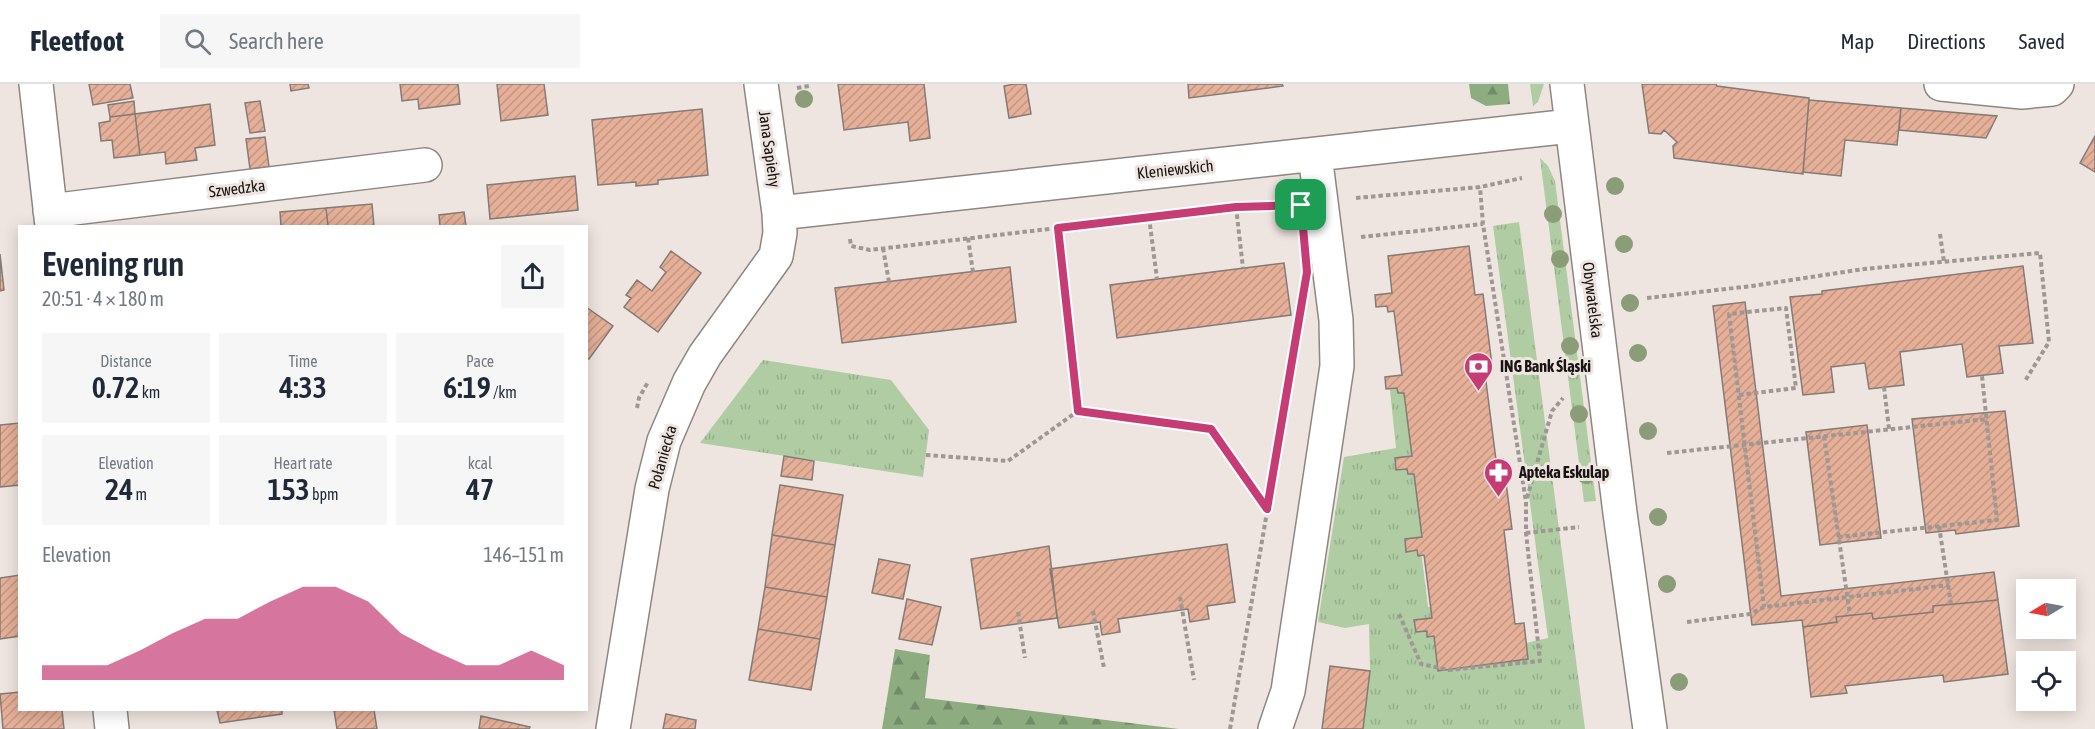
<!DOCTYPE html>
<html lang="en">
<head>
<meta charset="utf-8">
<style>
	:root { --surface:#fff; --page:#f6f6f7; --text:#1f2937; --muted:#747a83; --line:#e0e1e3; --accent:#c63c75 }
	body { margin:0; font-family:"Asap Condensed",sans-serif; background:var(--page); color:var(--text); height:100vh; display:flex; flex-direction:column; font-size:22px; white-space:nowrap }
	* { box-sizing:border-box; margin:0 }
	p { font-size:20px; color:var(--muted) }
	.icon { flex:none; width:33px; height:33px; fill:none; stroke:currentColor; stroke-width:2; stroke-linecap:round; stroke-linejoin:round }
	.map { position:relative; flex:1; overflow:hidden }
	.panel { position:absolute; left:18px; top:141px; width:570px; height:486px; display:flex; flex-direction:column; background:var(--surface); border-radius:0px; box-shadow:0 3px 15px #0003 }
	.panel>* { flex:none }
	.needle { width:39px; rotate:260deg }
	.tools { position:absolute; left:2016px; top:495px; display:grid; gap:12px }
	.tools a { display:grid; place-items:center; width:60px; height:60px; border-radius:0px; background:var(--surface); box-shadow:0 3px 15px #0003; font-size:30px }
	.pin { position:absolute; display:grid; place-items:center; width:51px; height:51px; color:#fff; margin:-26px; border-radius:12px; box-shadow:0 3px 9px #0006 }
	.round { display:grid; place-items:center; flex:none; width:63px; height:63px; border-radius:0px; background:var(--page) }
	.headline { display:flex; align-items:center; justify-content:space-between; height:102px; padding:0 24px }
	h1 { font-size:33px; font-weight:600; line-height:45px }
	.metrics { display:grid; grid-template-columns:repeat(3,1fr); gap:9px; height:102px; padding:6px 24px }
	.metrics div { display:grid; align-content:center; border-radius:0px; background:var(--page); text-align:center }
	.metrics b { font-size:30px; font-weight:600 }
	.metrics small { font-size:16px; font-weight:400 }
	.metrics p { font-size:16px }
	.chart { height:168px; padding:12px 24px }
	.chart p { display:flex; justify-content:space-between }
	.chart svg { width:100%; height:108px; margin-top:6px; fill:var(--accent); opacity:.7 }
	header { display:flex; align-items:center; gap:36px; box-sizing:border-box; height:84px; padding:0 30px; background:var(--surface); border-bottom:2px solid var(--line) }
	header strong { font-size:28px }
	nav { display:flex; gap:33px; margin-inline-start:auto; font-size:21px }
	.search { width:420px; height:54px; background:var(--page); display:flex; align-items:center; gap:15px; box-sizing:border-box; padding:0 21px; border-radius:0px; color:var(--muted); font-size:22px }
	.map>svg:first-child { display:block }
	.grass { fill:url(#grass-tufts) }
	.forest { fill:url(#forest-firs) }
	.building { fill:url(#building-hatch); stroke:#847a76; stroke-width:1.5 }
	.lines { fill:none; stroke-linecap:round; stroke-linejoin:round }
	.minor-casing { stroke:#8f8682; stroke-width:36 }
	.path { stroke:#9f9794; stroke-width:4; stroke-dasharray:4.5 3; stroke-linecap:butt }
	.minor { stroke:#fff; stroke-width:33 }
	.tree { fill:#8b9c79 }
	.route-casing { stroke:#fff; stroke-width:12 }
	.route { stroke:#c63c75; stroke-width:8 }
	.labels { text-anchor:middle; stroke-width:6; stroke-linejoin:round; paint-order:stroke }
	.street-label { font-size:16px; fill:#181413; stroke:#efe5e0 }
	.poi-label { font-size:16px; font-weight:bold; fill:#181413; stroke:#efe5e0; text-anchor:start }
</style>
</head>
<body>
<header>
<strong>Fleetfoot</strong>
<div class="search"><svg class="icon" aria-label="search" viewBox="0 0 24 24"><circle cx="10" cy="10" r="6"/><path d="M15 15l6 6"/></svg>Search here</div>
<nav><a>Map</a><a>Directions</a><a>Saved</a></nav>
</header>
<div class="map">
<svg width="2095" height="645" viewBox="0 0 2095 645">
	<defs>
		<pattern id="grass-tufts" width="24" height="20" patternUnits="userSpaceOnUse" patternTransform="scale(1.5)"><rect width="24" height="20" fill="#afcca3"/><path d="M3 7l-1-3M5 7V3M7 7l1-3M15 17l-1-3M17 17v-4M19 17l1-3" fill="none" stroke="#96ae8b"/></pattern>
		<pattern id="forest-firs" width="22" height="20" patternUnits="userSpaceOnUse" patternTransform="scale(1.5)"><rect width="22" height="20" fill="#8dac80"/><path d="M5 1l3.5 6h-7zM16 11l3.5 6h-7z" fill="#728b68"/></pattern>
		<pattern id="building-hatch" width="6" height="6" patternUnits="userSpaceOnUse" patternTransform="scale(1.5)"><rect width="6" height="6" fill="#e5af98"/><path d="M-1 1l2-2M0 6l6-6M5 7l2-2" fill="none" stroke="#c49682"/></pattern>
	</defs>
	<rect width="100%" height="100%" fill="#efe5e0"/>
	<!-- grass -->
	<path class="grass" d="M 1530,0 L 1544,0 L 1538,18 L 1533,22 Z
		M 1540,74 L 1548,82 L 1555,97 L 1596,417 L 1584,418 Z
		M 1519,138 L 1585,645 L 1363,645 L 1370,587 L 1369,540 L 1345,544 L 1318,538 L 1344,373 L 1396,364 L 1389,297 L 1405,294 L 1433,456 L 1420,458 L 1428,523 L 1441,522 L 1518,561 L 1548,554 L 1493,142 Z
		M 763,276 L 891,296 L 929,346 L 923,393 L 700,359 Z"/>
	<!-- forest -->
	<path class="forest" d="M 1469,0 L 1508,0 L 1510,20 L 1486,22 L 1471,14 Z
		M 895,565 L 930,571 L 925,614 L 1179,645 L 882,645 Z"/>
	<!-- building -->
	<path class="building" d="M 89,0 L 130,0 L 133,14 L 93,21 Z
		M 290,0 L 308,0 L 309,4 L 291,7 Z
		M 400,0 L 458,0 L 460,20 L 419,25 L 418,15 L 402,17 Z
		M 497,0 L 544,0 L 548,31 L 501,37 Z
		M 838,0 L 924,0 L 930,54 L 910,57 L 908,38 L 844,46 Z
		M 1014,0 L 1026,0 L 1031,30 L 1009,34 L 1004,2 Z
		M 1188,0 L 1282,0 L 1283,2 L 1189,14 Z
		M 1642,0 L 1716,0 L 1717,2 L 1809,14 L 1803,90 L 1674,74 L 1673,62 L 1677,58 L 1664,46 L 1661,50 L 1649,49 Z
		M 1809,16 L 1901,24 L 1897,61 L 1845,56 L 1841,92 L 1803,88 Z
		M 134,17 L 135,30 L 110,33 L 108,21 Z
		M 260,17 L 265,47 L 250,49 L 245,19 Z
		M 210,20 L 215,61 L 195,64 L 197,76 L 166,80 L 165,68 L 140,71 L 135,30 Z
		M 1901,24 L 1997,32 L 1986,54 L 1899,46 Z
		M 702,25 L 708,91 L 658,96 L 658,100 L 636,102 L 636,98 L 598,101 L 592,36 Z
		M 135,30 L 140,71 L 114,74 L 112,56 L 101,57 L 99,39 L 110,37 L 110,33 Z
		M 2095,52 L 2095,88 L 2080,79 Z
		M 265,53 L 269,83 L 250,85 L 246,55 Z
		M 575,92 L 578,126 L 490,135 L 487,101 Z
		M 372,120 L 374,142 L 328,142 L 326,124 Z
		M 326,124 L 328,142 L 281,142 L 280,128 Z
		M 464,128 L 466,142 L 440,142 L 439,131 Z
		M 1469,162 L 1475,211 L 1483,210 L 1492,281 L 1484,282 L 1496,376 L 1503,375 L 1512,445 L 1504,446 L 1515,540 L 1524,539 L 1528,575 L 1438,587 L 1434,552 L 1427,553 L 1427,547 L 1416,548 L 1414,536 L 1432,534 L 1424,471 L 1418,472 L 1417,466 L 1406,468 L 1405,455 L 1422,453 L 1414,390 L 1408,390 L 1407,385 L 1396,386 L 1395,374 L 1412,372 L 1404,309 L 1398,309 L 1397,304 L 1386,305 L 1385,293 L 1402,291 L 1394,227 L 1388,228 L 1387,222 L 1376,223 L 1375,211 L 1392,209 L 1388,172 Z
		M 671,167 L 701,189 L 658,248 L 624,223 L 631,214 L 626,211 L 637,196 L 652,207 L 666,188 L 660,183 Z
		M 0,170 L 4,206 L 0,207 Z
		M 1284,179 L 1291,231 L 1117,254 L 1110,201 Z
		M 2023,182 L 2033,259 L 1999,262 L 2003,289 L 1967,293 L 1962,260 L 1900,268 L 1904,301 L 1869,305 L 1865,279 L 1831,283 L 1834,308 L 1803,311 L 1790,213 L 1822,210 L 1822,207 Z
		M 1010,183 L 1016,238 L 842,259 L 835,204 Z
		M 1745,218 L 1781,512 L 1994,488 L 1998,516 L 1933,522 L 1933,528 L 1873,535 L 1872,529 L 1836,533 L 1837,538 L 1803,543 L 1802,536 L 1752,541 L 1713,222 Z
		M 586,223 L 613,242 L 589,275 L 586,273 Z
		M 2005,327 L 2019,442 L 1956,450 L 1955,446 L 1926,449 L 1912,335 Z
		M 20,339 L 20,401 L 0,403 L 0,341 Z
		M 1867,341 L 1881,454 L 1820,461 L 1806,348 Z
		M 784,372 L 814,377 L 812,396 L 781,392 Z
		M 780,401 L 843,411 L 835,461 L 772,451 Z
		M 772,451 L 835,461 L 827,513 L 765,503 Z
		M 1227,460 L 1235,518 L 1207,522 L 1209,535 L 1190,538 L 1188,525 L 1118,535 L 1120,548 L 1102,551 L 1100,538 L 1059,544 L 1050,485 Z
		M 1049,462 L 1057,534 L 981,545 L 971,475 Z
		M 879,475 L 910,481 L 903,515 L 872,509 Z
		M 20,491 L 20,552 L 0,555 L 0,494 Z
		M 765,503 L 827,513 L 820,555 L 758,545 Z
		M 907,515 L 941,523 L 932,561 L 899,555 Z
		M 1998,516 L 2008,590 L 1944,598 L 1943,591 L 1845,602 L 1847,609 L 1811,613 L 1803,543 L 1837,538 L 1836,533 L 1872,529 L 1873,535 L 1933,528 L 1933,522 Z
		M 758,545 L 820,555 L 811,606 L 749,596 Z
		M 1330,582 L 1370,587 L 1363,645 L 1322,645 Z
		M 20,608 L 20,626 L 62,626 L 64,645 L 3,645 L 0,610 Z
		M 217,626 L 282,626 L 282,630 L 220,639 Z
		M 334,626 L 374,626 L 377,645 L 337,645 Z
		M 666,630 L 696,636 L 695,645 L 663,645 Z
		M 481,632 L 530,643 L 529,645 L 479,645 Z"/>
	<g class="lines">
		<defs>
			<path id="minor" d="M 36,0 L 52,142
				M 1567,0 L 1620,429 L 1650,645
				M 1941,0 L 2022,8 L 2052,5 L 2057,0
				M 50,127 L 425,81
				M 779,129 L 1571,42
				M 110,626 L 112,645
				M 613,645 L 652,405 L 664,357 L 689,299 L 705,271 L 776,172 L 780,149 L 779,129 L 761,0
				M 1275,645 L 1288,607 L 1337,282 L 1336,236 L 1315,71"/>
		</defs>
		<!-- minor casing -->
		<use href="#minor" class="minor-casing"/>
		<!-- path -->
		<path class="path" d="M 797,4 L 809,2 L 809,0
			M 1356,114 L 1480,103 L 1522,94
			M 1236,123 L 1243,184
			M 1149,133 L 1157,195
			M 1058,144 L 1078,327 L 1211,345 L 1267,425
			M 1940,150 L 1944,178
			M 1361,153 L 1483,140
			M 968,154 L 973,188
			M 850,155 L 851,162 L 870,166 L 1236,123 L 1286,121
			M 883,164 L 889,198
			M 1647,214 L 1752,202 L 1864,185 L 2040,169 L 2049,258 L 2025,297
			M 1884,303 L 1889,345
			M 1739,311 L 1796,304 L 1786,224 L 1729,230 L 1764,523
			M 637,324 L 639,314 L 648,298
			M 1824,352 L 1850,531
			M 1667,369 L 1987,335
			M 926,371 L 1008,377 L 1078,327
			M 1527,414 L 1552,327 L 1563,314
			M 1939,442 L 1951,520
			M 1526,449 L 1579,443
			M 1838,453 L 1997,436 L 1982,292
			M 1180,513 L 1194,596
			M 1093,527 L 1104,584
			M 1018,528 L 1025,574
			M 1399,530 L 1421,580 L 1449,586 L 1540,577 L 1526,449 L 1526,418 L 1483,140 L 1480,103
			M 1687,538 L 1750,530 L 1764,523 L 1949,501
			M 1230,645 L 1299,240"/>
		<!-- minor -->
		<use href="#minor" class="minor"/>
	</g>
	<!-- trees -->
	<g class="tree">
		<circle cx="804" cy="15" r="9"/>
		<circle cx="1615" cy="102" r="9"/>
		<circle cx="1553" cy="130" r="9"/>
		<circle cx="1624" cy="160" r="9"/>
		<circle cx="1560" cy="175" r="9"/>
		<circle cx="1630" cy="219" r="9"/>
		<circle cx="1570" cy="262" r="9"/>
		<circle cx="1638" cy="269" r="9"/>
		<circle cx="1579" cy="330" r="9"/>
		<circle cx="1648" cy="347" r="9"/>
		<circle cx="1586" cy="391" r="9"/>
		<circle cx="1658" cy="433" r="9"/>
		<circle cx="1667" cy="500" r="9"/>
		<circle cx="1679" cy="598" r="9"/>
	</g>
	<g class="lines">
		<defs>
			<path id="route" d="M 1301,121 L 1307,188 L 1267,425 L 1211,345 L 1078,327 L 1058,144 L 1236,123 Z"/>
		</defs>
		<!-- route casing -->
		<use href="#route" class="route-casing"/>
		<!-- route -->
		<use href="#route" class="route"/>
	</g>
	<!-- icons -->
	<defs>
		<symbol id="bank-pin" viewBox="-11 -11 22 30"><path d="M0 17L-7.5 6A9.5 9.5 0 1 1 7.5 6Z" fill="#c63c75" stroke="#efe5e0"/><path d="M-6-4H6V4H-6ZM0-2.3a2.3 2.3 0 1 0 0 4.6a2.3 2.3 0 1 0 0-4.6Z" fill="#fff"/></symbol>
		<symbol id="pharmacy-pin" viewBox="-11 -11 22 30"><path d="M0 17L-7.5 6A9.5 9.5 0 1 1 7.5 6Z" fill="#c63c75" stroke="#efe5e0"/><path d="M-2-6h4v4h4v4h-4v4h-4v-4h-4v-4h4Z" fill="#fff"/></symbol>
	</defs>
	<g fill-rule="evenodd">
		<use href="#bank-pin" x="1462" y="266" width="33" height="45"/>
		<use href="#pharmacy-pin" x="1482" y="372" width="33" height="45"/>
	</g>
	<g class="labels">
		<!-- street labels -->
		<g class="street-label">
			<text transform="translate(770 65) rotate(82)" y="6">Jana Sapiehy</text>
			<text transform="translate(1175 85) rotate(-6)" y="6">Kleniewskich</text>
			<text transform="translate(237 104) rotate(-7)" y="6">Szwedzka</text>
			<text transform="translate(1593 216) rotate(83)" y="6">Obywatelska</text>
			<text transform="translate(662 373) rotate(-74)" y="6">Połaniecka</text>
		</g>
		<!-- poi labels -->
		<g class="poi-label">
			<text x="1500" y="288">ING Bank Śląski</text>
			<text x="1519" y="394">Apteka Eskulap</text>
		</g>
	</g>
</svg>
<div class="tools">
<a><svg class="needle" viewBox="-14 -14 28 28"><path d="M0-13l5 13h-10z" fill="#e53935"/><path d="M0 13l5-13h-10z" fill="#747a83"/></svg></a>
<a><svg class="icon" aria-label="locate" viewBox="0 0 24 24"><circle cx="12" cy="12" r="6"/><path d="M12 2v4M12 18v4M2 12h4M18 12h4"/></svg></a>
</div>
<div class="pin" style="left:1301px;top:121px;background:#1e9e55"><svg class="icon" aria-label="arrive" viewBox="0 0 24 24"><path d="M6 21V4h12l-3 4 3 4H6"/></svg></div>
<section class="panel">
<div class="headline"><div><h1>Evening run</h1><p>20:51 · 4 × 180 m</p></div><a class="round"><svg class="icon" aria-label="share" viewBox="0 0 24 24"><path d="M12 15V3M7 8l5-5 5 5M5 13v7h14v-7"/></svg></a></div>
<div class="metrics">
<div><p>Distance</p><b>0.72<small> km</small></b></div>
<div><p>Time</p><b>4:33</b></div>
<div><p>Pace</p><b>6:19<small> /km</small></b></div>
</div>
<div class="metrics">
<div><p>Elevation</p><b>24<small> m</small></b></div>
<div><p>Heart rate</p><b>153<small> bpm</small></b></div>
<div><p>kcal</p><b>47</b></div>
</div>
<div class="chart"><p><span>Elevation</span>146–151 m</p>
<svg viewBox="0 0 160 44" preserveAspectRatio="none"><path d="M0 44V38L10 38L20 38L30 32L40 25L50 19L60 19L70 12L80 6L90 6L100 12L110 25L120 32L130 38L140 38L150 32L160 38V44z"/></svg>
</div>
</section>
</div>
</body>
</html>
